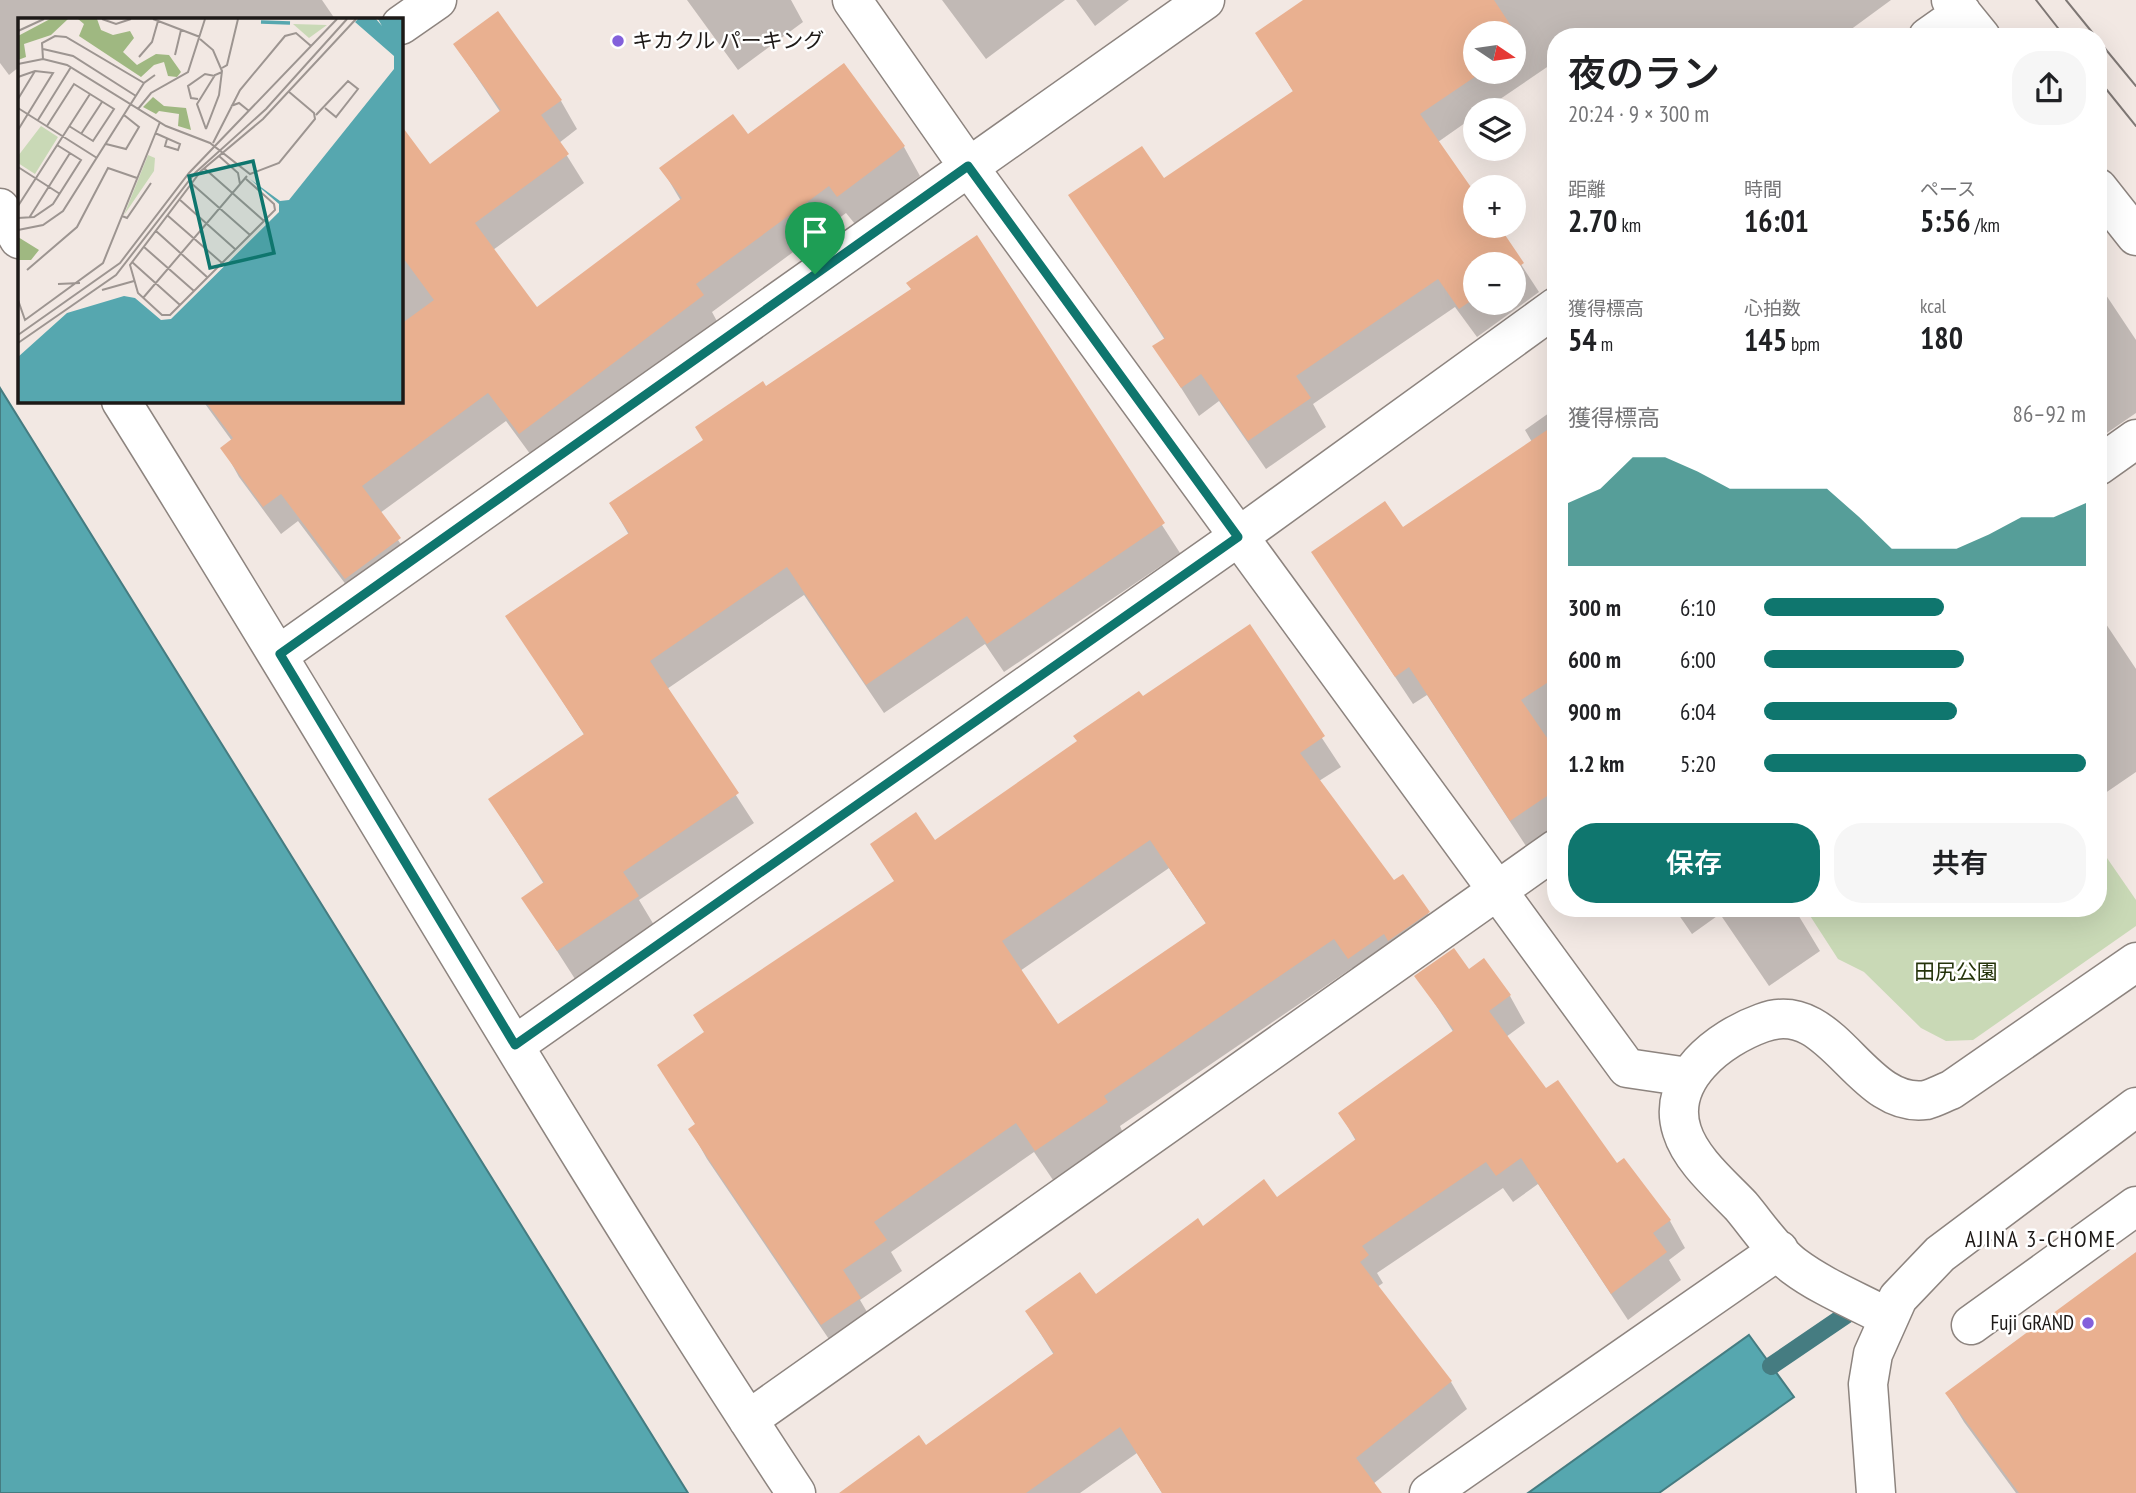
<!DOCTYPE html>
<html lang="ja">
<head>
<meta charset="utf-8">
<style>
	:root { --surface:#fff; --page:#f6f6f6; --text:#202124; --muted:#757577; --accent:#0f766e }
	body { margin:0; font-family:"PT Sans Narrow","Noto Sans JP",sans-serif; background:var(--page); color:var(--text); height:100vh; display:flex; flex-direction:column; font-size:26px; white-space:nowrap }
	* { box-sizing:border-box; margin:0 }
	p { font-size:23px; color:var(--muted) }
	.icon { flex:none; width:38px; height:38px; fill:none; stroke:currentColor; stroke-width:2; stroke-linecap:round; stroke-linejoin:round }
	.map { position:relative; flex:1; overflow:hidden }
	.side { position:absolute; left:1547px; top:28px; width:560px; height:889px; display:flex; flex-direction:column; background:var(--surface); border-radius:28px; box-shadow:0 7px 28px #0002 }
	.side>* { flex:none }
	.needle { width:46px; rotate:103deg }
	.buttons { position:absolute; left:1463px; top:21px; display:grid; gap:14px }
	.buttons a { display:grid; place-items:center; width:63px; height:63px; border-radius:50%; background:var(--surface); box-shadow:0 7px 28px #0002; font-size:35px }
	.pin { position:absolute; display:grid; place-items:center; width:60px; height:60px; color:#fff; margin:-72px -30px; border-radius:50% 50% 50% 0; rotate:-45deg; box-shadow:0 0 7px #0007 }
	.pin .icon { rotate:45deg }
	.round { display:grid; place-items:center; flex:none; width:74px; height:74px; border-radius:28px; background:var(--page) }
	.head { display:flex; align-items:center; justify-content:space-between; height:119px; padding:0 21px }
	h1 { font-size:38px; font-weight:600; line-height:52px }
	.metrics { display:grid; grid-template-columns:repeat(3,1fr); gap:10px; height:119px; padding:7px 21px }
	.metrics div { display:grid; align-content:center }
	.metrics b { font-size:30px; font-weight:600 }
	.metrics small { font-size:19px; font-weight:400 }
	.metrics p { font-size:19px }
	.chart { height:196px; padding:14px 21px }
	.chart p { display:flex; justify-content:space-between }
	.chart svg { width:100%; height:126px; margin-top:7px; fill:var(--accent); opacity:.7 }
	.button { display:flex; gap:14px; margin-top:auto; padding:14px 21px }
	.button a { flex:1; height:80px; border-radius:28px; background:var(--accent); color:#fff; font-size:28px; font-weight:600; line-height:80px; text-align:center }
	.button a+a { background:var(--page); color:var(--text) }
	ul { padding:0 21px; list-style:none; font-size:23px }
	li { display:grid; grid-template-columns:112px 84px 1fr; align-items:center; height:52px }
	li i { height:18px; border-radius:9px; background:var(--accent) }
	.map>svg:first-child { display:block }
	.green { fill:#c9d9b6 }
	.water { fill:#56a7af; stroke:#457c81; stroke-width:2 }
	.shadow { fill:#0003; fill-rule:evenodd }
	.lines { fill:none; stroke-linecap:round; stroke-linejoin:round }
	.stream { stroke:#457c81; stroke-width:18 }
	.building { fill:#e9b090; fill-rule:evenodd }
	.minor-casing { stroke:#8d847f; stroke-width:41 }
	.minor { stroke:#fff; stroke-width:38 }
	.tram { stroke:#7f7875; stroke-width:2 }
	.route-casing { stroke:#fff; stroke-width:14 }
	.route { stroke:#0f766e; stroke-width:9 }
	.poi-dot { fill:#8360db; stroke:#fff; stroke-width:2.5 }
	.labels { text-anchor:middle; stroke-width:5; stroke-linejoin:round; paint-order:stroke }
	.poi-label { font-size:21px; fill:#1d1917; stroke:#fff; text-anchor:start }
	.park-label { font-size:21px; fill:#24330a; stroke:#fff }
	.neighbourhood-label { font-size:23px; letter-spacing:2px; fill:#1d1917; stroke:#fff }
	.inset-river { fill:none; stroke:#56a7af; stroke-width:3.5 }
	.inset-road { fill:none; stroke:#9d9591; stroke-width:2 }
	.view { fill:#0f766e; fill-opacity:0.15; stroke:#0f766e; stroke-width:3.5 }
	.inset-edge { fill:none; stroke:#1d1917; stroke-width:3.5 }
</style>
</head>
<body>
<div class="map">
<svg width="2136" height="1493" viewBox="0 0 2136 1493">
	<rect width="100%" height="100%" fill="#f2e8e3"/>
	<!-- green -->
	<path class="green" d="M 2098,845 L 2136,900 L 2136,926 L 1973,1040 L 1946,1041 L 1921,1028 L 1864,972 L 1838,959 L 1805,908 L 2098,908 Z"/>
	<!-- water -->
	<path class="water" d="M 0,388 L 688,1493 L 0,1493 Z
		M 1749,1335 L 1794,1397 L 1659,1493 L 1528,1493 Z"/>
	<!-- shadow -->
	<path class="shadow" d="M 0,0 L 322,0 L 335,19 L 19,19 L 19,67 L 9,75 L 0,63 Z
		M 687,0 L 791,0 L 803,22 L 738,70 Z
		M 942,0 L 1065,0 L 986,59 Z
		M 1076,0 L 1129,0 L 1095,26 Z
		M 1306,0 L 1891,0 L 1846,33 L 1849,37 L 1556,37 L 1556,61 L 1484,110 L 1475,110 L 1475,116 L 1438,142 L 1475,196 L 1475,226 L 1496,226 L 1539,292 L 1477,337 L 1455,307 L 1313,404 L 1326,427 L 1266,469 L 1219,401 L 1199,416 L 1155,347 L 1165,340 L 1071,196 L 1164,181 L 1294,93 L 1257,33 ZM 1475,33 L 1514,33 L 1514,72 L 1475,72 ZM 1475,264 L 1514,264 L 1514,303 L 1475,303 Z
		M 455,45 L 561,101 L 577,129 L 559,143 L 584,183 L 493,250 L 536,310 L 681,201 L 662,169 L 748,137 L 844,65 L 904,147 L 920,176 L 855,224 L 846,213 L 712,312 L 719,325 L 536,462 L 506,421 L 380,513 L 416,567 L 362,606 L 298,521 L 281,534 L 239,477 L 223,448 L 232,441 L 203,401 L 401,401 L 401,128 L 429,167 L 501,113 Z
		M 976,237 L 1180,553 L 1004,672 L 985,644 L 884,713 L 804,595 L 667,689 L 754,823 L 639,900 L 654,925 L 575,979 L 523,898 L 544,884 L 490,800 L 585,736 L 508,617 L 629,535 L 611,504 L 705,441 L 766,388 L 912,290 Z
		M 2106,295 L 2136,340 L 2136,413 L 2098,439 L 2098,300 Z
		M 1556,408 L 1556,830 L 1528,849 L 1427,695 L 1413,704 L 1313,553 L 1402,530 L 1532,442 L 1525,430 Z
		M 2098,612 L 2136,669 L 2136,772 L 2098,798 Z
		M 1249,627 L 1341,767 L 1319,781 L 1393,883 L 1428,913 L 1445,942 L 1366,988 L 1352,968 L 1120,1126 L 1123,1133 L 1053,1180 L 1034,1152 L 891,1252 L 902,1271 L 860,1300 L 877,1329 L 839,1354 L 707,1159 L 690,1129 L 696,1125 L 659,1065 L 706,1033 L 895,882 L 872,845 L 934,843 ZM 1169,868 L 1207,925 L 1057,1027 L 1020,971 Z
		M 1674,908 L 1794,908 L 1820,951 L 1769,986 L 1720,914 L 1692,934 Z
		M 1469,972 L 1510,996 L 1525,1023 L 1506,1037 L 1546,1091 L 1670,1221 L 1685,1248 L 1669,1260 L 1681,1280 L 1628,1320 L 1538,1184 L 1513,1202 L 1503,1188 L 1377,1273 L 1383,1283 L 1377,1287 L 1451,1382 L 1467,1409 L 1373,1484 L 1378,1493 L 1162,1493 L 1137,1453 L 1080,1493 L 892,1493 L 925,1447 L 1054,1355 L 1027,1312 L 1096,1296 L 1203,1228 L 1277,1200 L 1356,1141 L 1340,1113 L 1454,1033 L 1417,976 Z
		M 2136,1254 L 2136,1493 L 2016,1493 L 1964,1422 L 1947,1394 Z"/>
	<g class="lines">
		<!-- stream -->
		<path class="stream" d="M 1771,1366 L 1862,1304"/>
	</g>
	<!-- building -->
	<path class="building" d="M 1303,0 L 1494,0 L 1523,44 L 1514,50 L 1514,33 L 1475,33 L 1475,72 L 1482,72 L 1420,114 L 1475,193 L 1475,226 L 1499,226 L 1524,263 L 1514,270 L 1514,264 L 1475,264 L 1475,298 L 1459,309 L 1438,279 L 1296,376 L 1311,398 L 1248,441 L 1201,374 L 1181,388 L 1152,346 L 1165,338 L 1068,195 L 1142,146 L 1164,178 L 1293,91 L 1255,33 Z
		M 498,11 L 562,100 L 541,115 L 569,154 L 475,223 L 537,307 L 682,198 L 659,168 L 733,114 L 748,134 L 844,63 L 905,146 L 837,197 L 829,186 L 696,284 L 704,295 L 519,434 L 488,393 L 362,486 L 401,538 L 345,579 L 281,494 L 263,507 L 220,448 L 233,438 L 205,401 L 401,401 L 401,324 L 434,300 L 401,255 L 401,125 L 430,164 L 501,110 L 453,44 Z
		M 977,235 L 1165,523 L 987,644 L 967,616 L 866,685 L 787,567 L 650,661 L 739,793 L 623,872 L 639,896 L 557,951 L 521,898 L 544,882 L 488,799 L 584,734 L 505,616 L 629,533 L 609,503 L 703,440 L 695,427 L 763,381 L 766,386 L 911,289 L 906,283 Z
		M 1556,424 L 1556,677 L 1521,700 L 1556,751 L 1556,790 L 1510,821 L 1409,667 L 1395,677 L 1311,552 L 1385,501 L 1403,527 Z
		M 1250,624 L 1325,736 L 1300,753 L 1394,880 L 1403,874 L 1430,912 L 1388,941 L 1384,934 L 1348,959 L 1334,939 L 1104,1096 L 1108,1102 L 1035,1151 L 1016,1123 L 874,1222 L 887,1240 L 843,1270 L 861,1298 L 821,1325 L 688,1129 L 695,1124 L 657,1065 L 704,1032 L 693,1015 L 894,881 L 870,844 L 916,812 L 935,840 L 1077,741 L 1073,736 L 1139,691 L 1143,696 ZM 1150,840 L 1206,923 L 1058,1024 L 1002,941 Z
		M 1454,948 L 1469,969 L 1484,958 L 1511,995 L 1489,1011 L 1546,1088 L 1558,1080 L 1617,1163 L 1624,1158 L 1671,1220 L 1653,1233 L 1667,1252 L 1611,1294 L 1521,1158 L 1496,1176 L 1486,1162 L 1362,1246 L 1369,1255 L 1360,1262 L 1452,1381 L 1356,1458 L 1382,1493 L 1162,1493 L 1120,1427 L 1026,1493 L 839,1493 L 919,1435 L 926,1445 L 1054,1353 L 1025,1311 L 1080,1272 L 1096,1294 L 1198,1218 L 1203,1226 L 1264,1179 L 1277,1197 L 1356,1139 L 1338,1113 L 1454,1030 L 1414,976 Z
		M 2136,1252 L 2136,1493 L 2019,1493 L 1945,1393 Z"/>
	<g class="lines">
		<defs>
			<path id="minor" d="M 852,0 L 968,166 L 1627,1068 L 1688,1077
				M 1951,0 L 1981,37
				M 401,25 L 437,0
				M 1928,37 L 1962,13
				M 2098,188 L 2136,236
				M 0,208 L 19,239
				M 121,401 C 348,763 560,1136 796,1493
				M 2098,466 L 2136,439
				M 280,654 L 1205,0
				M 515,1045 L 1238,537 L 1556,307
				M 1887,1317 C 1857,1301 1822,1287 1794,1266 C 1774,1251 1757,1225 1741,1206 C 1721,1185 1691,1160 1682,1131 C 1665,1079 1720,1038 1762,1023 C 1833,996 1859,1109 1926,1100 C 1934,1098 1943,1093 1951,1090 L 2136,962
				M 1971,1325 L 2136,1206
				M 748,1420 L 1556,849
				M 1429,1493 L 1779,1250
				M 1876,1493 L 1868,1384 L 1873,1354 L 1898,1298 L 1940,1254 L 2136,1107"/>
		</defs>
		<!-- minor casing -->
		<use href="#minor" class="minor-casing"/>
		<!-- minor -->
		<use href="#minor" class="minor"/>
		<!-- tram -->
		<path class="tram" d="M 2036,0 L 2065,37
			M 2066,0 L 2096,37
			M 2098,40 L 2136,86
			M 2098,79 L 2136,126"/>
	</g>
	<g class="lines">
		<defs>
			<path id="route" d="M 968,166 L 1238,537 L 515,1045 L 280,654 Z"/>
		</defs>
		<!-- route casing -->
		<use href="#route" class="route-casing"/>
		<!-- route -->
		<use href="#route" class="route"/>
	</g>
	<!-- markers -->
	<g class="poi-dot">
		<circle cx="618" cy="41" r="7"/>
		<circle cx="2088" cy="1323" r="7"/>
	</g>
	<g class="labels">
		<!-- poi labels -->
		<g class="poi-label">
			<text x="632" y="48">キカクル パーキング</text>
			<text x="2074" y="1330" text-anchor="end">Fuji GRAND</text>
		</g>
		<!-- park labels -->
		<g class="park-label">
			<text x="1956" y="979">田尻公園</text>
		</g>
		<!-- neighbourhood labels -->
		<g class="neighbourhood-label">
			<text x="2041" y="1247">AJINA 3-CHOME</text>
		</g>
	</g>
	<!-- overview -->
	<g transform="translate(18 18)">
		<rect width="385" height="385" fill="#f2e8e3"/>
		<path d="M 275,6 L 309,7 L 291,20 ZM 23,108 L 40,119 L 17,156 L 0,145 L 0,138 ZM 130,137 L 137,140 L 136,153 L 106,197 Z" fill="#c9d9b6"/>
		<path d="M 32,1 L 50,1 L 33,17 L 6,26 L 8,39 L 0,42 L 0,18 ZM 60,1 L 79,1 L 83,12 L 95,17 L 112,13 L 116,20 L 105,34 L 119,47 L 138,36 L 151,37 L 163,54 L 159,59 L 150,58 L 146,44 L 136,47 L 123,59 L 61,18 L 66,6 ZM 135,79 L 146,88 L 168,90 L 173,112 L 160,108 L 161,96 L 141,93 L 138,96 L 125,89 ZM 0,219 L 21,232 L 13,242 L 0,242 Z" fill="#9fb881"/>
		<path d="M 340,1 L 358,1 L 364,8 L 360,1 L 385,1 L 385,384 L 0,384 L 0,339 L 49,295 L 106,278 L 117,280 L 143,302 L 153,301 L 261,194 L 261,186 L 232,161 L 262,183 L 271,182 L 376,51 L 376,38 L 337,4 Z" fill="#56a7af"/>
		<path class="inset-river" d="M 243,4 L 272,5"/>
		<path class="inset-road" d="M 84,1 L 98,6 L 113,1M 135,1 L 182,19M 0,13 L 26,1M 182,21 L 195,32 L 204,53 L 201,77 L 188,111M 25,31 L 55,38 L 118,78M 157,37 L 163,12M 121,39 L 134,24 L 140,3M 25,41 L 24,25 L 37,18 L 48,19 L 126,65M 0,46 L 25,41 L 49,47 L 148,108 L 192,125 L 232,156 L 261,145 L 297,101 L 296,95 L 270,73M 204,50 L 209,47 L 220,1M 0,59 L 17,53 L 35,55 L 0,112M 0,81 L 17,53M 180,81 L 173,80 L 170,68 L 187,56 L 197,58M 213,88 L 221,85 L 231,93M 0,90 L 79,140M 120,91 L 133,75 L 170,54 L 187,1M 298,97 L 330,63 L 340,71 L 318,99 L 307,90M 20,102 L 53,49M 29,108 L 56,66 L 96,91 L 75,123 L 51,108M 188,111 L 179,86 L 197,57 L 204,54M 137,115 L 162,126 L 160,132 L 147,128 L 149,121M 63,116 L 84,84M 195,125 L 222,72 L 267,18 L 278,15 L 293,28M 88,126 L 108,131 L 121,109 L 106,97M 201,138 L 220,155 L 222,166M 0,149 L 42,176M 186,150 L 246,203M 228,161 L 256,186 L 257,192 L 152,297 L 144,297 L 120,275 L 112,247 L 183,153 L 245,101 L 338,1M 173,165 L 232,217M 161,181 L 217,231M 0,188 L 72,76M 149,197 L 204,245M 104,198 L 109,200 L 133,165M 0,200 L 16,199 L 35,186 L 63,142 L 39,127M 11,200 L 52,135M 0,212 L 25,207 L 45,193 L 126,65 L 137,57M 138,213 L 189,259M 126,229 L 176,273M 114,244 L 162,287M 9,252 L 59,209 L 90,150 L 119,160M 40,266 L 62,265M 84,272 L 116,263M 125,280 L 229,158M 0,282 L 7,302 L 85,245 L 142,104M 0,317 L 102,245 L 171,155 L 319,1M 0,325 L 98,257 L 177,155 L 248,91 L 329,1"/>
		<path class="view" d="M 235,143 L 256,235 L 192,250 L 171,158 Z"/>
		<rect width="385" height="385" class="inset-edge"/>
	</g>
</svg>
<div class="buttons">
<a><svg class="needle" viewBox="-14 -14 28 28"><path d="M0-13l5 13h-10z" fill="#e53935"/><path d="M0 13l5-13h-10z" fill="#757577"/></svg></a>
<a><svg class="icon" aria-label="layers" viewBox="0 0 24 24"><path d="M12 4l9 5-9 5-9-5zM3 14l9 5 9-5"/></svg></a>
<a>+</a>
<a>−</a>
</div>
<div class="pin" style="left:815px;top:274px;background:#1e9e55"><svg class="icon" aria-label="arrive" viewBox="0 0 24 24"><path d="M6 21V4h12l-3 4 3 4H6"/></svg></div>
<section class="side">
<div class="head"><div><h1>夜のラン</h1><p>20:24 · 9 × 300 m</p></div><a class="round"><svg class="icon" aria-label="share" viewBox="0 0 24 24"><path d="M12 15V3M7 8l5-5 5 5M5 13v7h14v-7"/></svg></a></div>
<div class="metrics">
<div><p>距離</p><b>2.70<small> km</small></b></div>
<div><p>時間</p><b>16:01</b></div>
<div><p>ペース</p><b>5:56<small> /km</small></b></div>
</div>
<div class="metrics">
<div><p>獲得標高</p><b>54<small> m</small></b></div>
<div><p>心拍数</p><b>145<small> bpm</small></b></div>
<div><p>kcal</p><b>180</b></div>
</div>
<div class="chart"><p><span>獲得標高</span>86–92 m</p>
<svg viewBox="0 0 160 44" preserveAspectRatio="none"><path d="M0 44V22L10 17L20 6L30 6L40 11L50 17L60 17L70 17L80 17L90 27L100 38L110 38L120 38L130 33L140 27L150 27L160 22V44z"/></svg>
</div>
<ul>
<li><b>300 m</b>6:10<i style="width:56%"></i></li>
<li><b>600 m</b>6:00<i style="width:62%"></i></li>
<li><b>900 m</b>6:04<i style="width:60%"></i></li>
<li><b>1.2 km</b>5:20<i style="width:100%"></i></li>
</ul>
<div class="button"><a>保存</a><a>共有</a></div>
</section>
</div>
</body>
</html>
